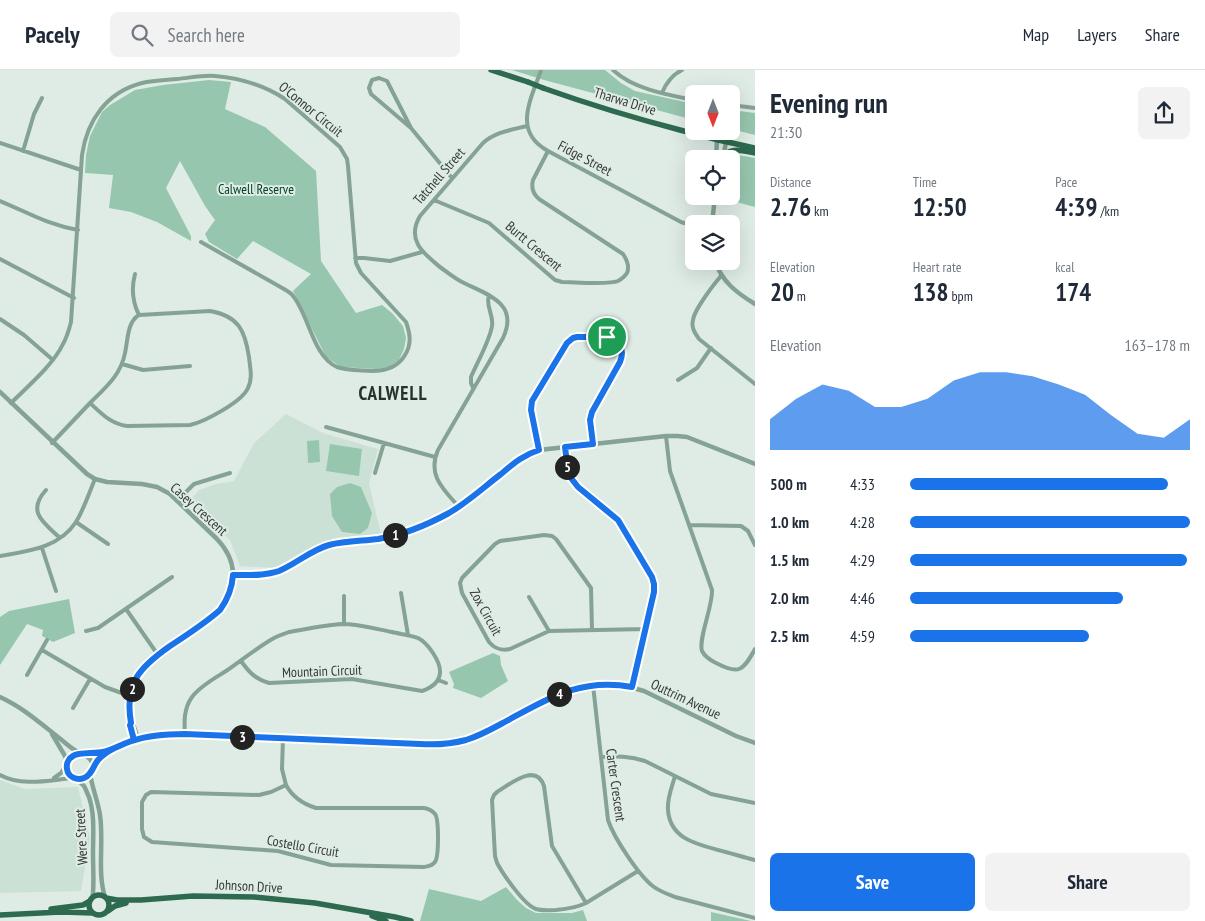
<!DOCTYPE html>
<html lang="en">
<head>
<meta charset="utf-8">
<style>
	:root { --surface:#fff; --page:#f2f2f3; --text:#1f2937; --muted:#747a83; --line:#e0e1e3; --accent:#1a73e8 }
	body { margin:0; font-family:"PT Sans Narrow",sans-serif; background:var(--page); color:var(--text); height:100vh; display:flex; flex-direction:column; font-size:19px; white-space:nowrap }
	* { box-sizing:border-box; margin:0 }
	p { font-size:16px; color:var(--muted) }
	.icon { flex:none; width:28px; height:28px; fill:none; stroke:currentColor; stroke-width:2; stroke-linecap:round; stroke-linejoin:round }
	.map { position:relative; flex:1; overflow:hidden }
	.panel { display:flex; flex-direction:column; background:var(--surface); width:450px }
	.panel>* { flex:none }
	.needle { width:32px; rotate:180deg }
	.buttons { position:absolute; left:685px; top:15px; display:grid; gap:10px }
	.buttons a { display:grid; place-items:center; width:55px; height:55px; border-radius:8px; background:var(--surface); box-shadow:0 5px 20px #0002; font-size:25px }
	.pin { position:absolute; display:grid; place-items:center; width:42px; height:42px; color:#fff; margin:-21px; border:2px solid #fff; border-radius:50%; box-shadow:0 1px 5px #0007 }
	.km { position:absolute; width:25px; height:25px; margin:-12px; border-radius:50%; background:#222; color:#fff; font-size:14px; line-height:25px; text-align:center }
	.round { display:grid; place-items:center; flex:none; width:52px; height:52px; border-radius:8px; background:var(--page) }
	.headline { display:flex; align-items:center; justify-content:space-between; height:85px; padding:0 15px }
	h1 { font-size:28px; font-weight:700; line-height:38px }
	.metrics { display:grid; grid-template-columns:repeat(3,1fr); gap:8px; height:85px; padding:5px 15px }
	.metrics div { display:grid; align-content:center }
	.metrics b { font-size:25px; font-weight:700 }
	.metrics small { font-size:14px; font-weight:400 }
	.metrics p { font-size:14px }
	.chart { height:140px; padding:10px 15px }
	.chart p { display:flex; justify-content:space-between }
	.chart svg { width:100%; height:90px; margin-top:5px; fill:var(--accent); opacity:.7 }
	.primary-button { display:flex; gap:10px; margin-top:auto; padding:10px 15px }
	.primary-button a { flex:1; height:58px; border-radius:8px; background:var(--accent); color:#fff; font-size:20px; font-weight:700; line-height:58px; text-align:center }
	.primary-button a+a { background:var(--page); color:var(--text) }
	ul { padding:0 15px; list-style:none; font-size:16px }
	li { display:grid; grid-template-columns:80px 60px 1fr; align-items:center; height:38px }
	li i { height:12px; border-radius:6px; background:var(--accent) }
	header { display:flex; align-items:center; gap:30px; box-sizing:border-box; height:70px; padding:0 25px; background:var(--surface); border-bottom:1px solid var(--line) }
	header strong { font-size:24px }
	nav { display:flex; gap:28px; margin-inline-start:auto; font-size:18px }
	.search { width:350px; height:45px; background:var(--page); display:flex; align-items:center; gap:12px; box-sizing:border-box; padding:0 18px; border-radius:8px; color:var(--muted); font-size:19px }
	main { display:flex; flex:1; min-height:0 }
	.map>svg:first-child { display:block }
	.built { fill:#cce1d6 }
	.green { fill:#97c6ae }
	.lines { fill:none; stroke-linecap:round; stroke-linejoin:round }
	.minor { stroke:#85a394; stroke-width:4 }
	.tertiary { stroke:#85a394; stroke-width:4.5 }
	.primary { stroke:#2d6a4f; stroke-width:5.5 }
	.primary-bridge { stroke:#2d6a4f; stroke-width:5.5 }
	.route-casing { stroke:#fff; stroke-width:10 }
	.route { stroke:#1a73e8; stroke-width:6 }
	.labels { text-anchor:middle; stroke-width:4; stroke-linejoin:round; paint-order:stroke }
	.street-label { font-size:14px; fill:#363b38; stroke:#deece5 }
	.park-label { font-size:14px; fill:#003f28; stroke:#deece5 }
	.district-label { font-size:19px; font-weight:bold; letter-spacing:1px; fill:#27312c; stroke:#deece5 }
</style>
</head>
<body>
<header>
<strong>Pacely</strong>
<div class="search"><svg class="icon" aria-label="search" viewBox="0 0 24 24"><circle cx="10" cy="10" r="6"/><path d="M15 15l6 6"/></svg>Search here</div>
<nav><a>Map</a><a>Layers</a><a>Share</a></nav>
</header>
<main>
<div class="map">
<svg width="755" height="851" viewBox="0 0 755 851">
	<rect width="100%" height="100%" fill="#deece5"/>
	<!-- built -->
	<path class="built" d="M 286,344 L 323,363 L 378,379 L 369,413 L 381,464 L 324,475 L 276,498 L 240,496 L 230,470 L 188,433 L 199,420 L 216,414 L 234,411 L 254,373 Z
		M 0,710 L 25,719 L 78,717 L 90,768 L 81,821 L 0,823 Z"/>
	<!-- green -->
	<path class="green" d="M 512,0 L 605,0 L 621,13 L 635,21 L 694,34 L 694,50 L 544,10 Z
		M 209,10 L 231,12 L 225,39 L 265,57 L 316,101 L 321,191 L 356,243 L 382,235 L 392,243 L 403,256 L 406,268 L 404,279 L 399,290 L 389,297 L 377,299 L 341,297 L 326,287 L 293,221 L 297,217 L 311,204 L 253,171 L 237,189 L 209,172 L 205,164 L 215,150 L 205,136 L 180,91 L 166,118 L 191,166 L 191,171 L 157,152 L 131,142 L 109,138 L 113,105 L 85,103 L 86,85 L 90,66 L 102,42 L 110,35 L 135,20 L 163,15 Z
		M 731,40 L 755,43 L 755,65 L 731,59 Z
		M 732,84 L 755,88 L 755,137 L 725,129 L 725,126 L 731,126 Z
		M 319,370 L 320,392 L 308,393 L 307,371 Z
		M 330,374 L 362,379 L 359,406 L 326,401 Z
		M 350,413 L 361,417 L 372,443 L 368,458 L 360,464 L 342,462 L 332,446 L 330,424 L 337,417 Z
		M 69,529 L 75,563 L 53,572 L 42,566 L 43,560 L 27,554 L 0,595 L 0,547 L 9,541 Z
		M 493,583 L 500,586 L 501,595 L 508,611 L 481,628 L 453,618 L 454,614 L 449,602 Z
		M 506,817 L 517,830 L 526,838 L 536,843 L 572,843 L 583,840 L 587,851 L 420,851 L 429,819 L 481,831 Z
		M 711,842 L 751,851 L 711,851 Z"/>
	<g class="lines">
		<!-- minor -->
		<path class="minor" d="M 541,0 C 531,30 512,61 548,81 L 681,152 L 694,156
			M 613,0 C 633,19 668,25 694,30
			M 662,23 C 666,13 672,5 682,0
			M 731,35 L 755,38
			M 411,58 L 371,24 L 369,18 L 372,10 L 379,8 L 387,11 L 411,58 L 452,108
			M 0,73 L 81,100
			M 23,81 L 34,44 L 42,28
			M 434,130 L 489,153 L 555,210 L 562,212 C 574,212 609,215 618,211 C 622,209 625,206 627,203 C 630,196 627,190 623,184 L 539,129 C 533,124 531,118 533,110 L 548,81
			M 0,131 C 27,142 48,155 78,160
			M 355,188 L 364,188 L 390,191 L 422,182
			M 0,189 L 74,228
			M 135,204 C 131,219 132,231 139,245
			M 721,206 C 714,214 694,240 693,250 C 691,258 695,263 699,269 L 755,314
			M 0,249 L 24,265 L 53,290
			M 122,294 L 143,300 L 190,296
			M 678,310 L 697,298 L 711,278
			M 473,318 L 471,313 L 471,307 C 477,293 490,270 492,256 C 494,245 485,236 489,225
			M 11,333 C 28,316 53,295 63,274 C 67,267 69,260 71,252 L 82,85 C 87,50 107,22 142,13 C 153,10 166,10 177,9 C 189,8 202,5 215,6 C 239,8 265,16 285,29 L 340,77 L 347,89 L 348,96 L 356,193 L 361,203 L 406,252 C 410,263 412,274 405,285 C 398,297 385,301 372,301 C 361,300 348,301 337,297 C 313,287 309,245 293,226 C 291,223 287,221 284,219 L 201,172
			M 326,357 L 435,387
			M 666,366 L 670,401 L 712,520 C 713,536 698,569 702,581 C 705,587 710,590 716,593 C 739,605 743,601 755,579
			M 52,373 L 90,333 C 102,344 111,354 127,356 L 190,355 C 204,352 242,332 248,318 C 253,308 250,298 249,287 C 245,261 239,246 210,241 L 139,245 C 127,252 128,270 125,283 C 121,305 105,318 90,333
			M 565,377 L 568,401 L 573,411 L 618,451 L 652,507 L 654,514 L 654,522 L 632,617
			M 539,380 L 531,340 L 532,331 L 567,273 C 575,266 583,267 593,267 C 610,267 629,269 620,292 L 592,342 L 591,349 L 593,374
			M 375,403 L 384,373
			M 46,420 C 26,442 44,453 60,468
			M 177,431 L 194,414 L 230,403
			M 459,437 C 443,419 427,405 438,380 L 503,268 C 520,232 485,224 462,212 C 454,208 447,202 440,197 C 423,183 406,170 420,146 L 483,73 C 495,62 511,60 527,56
			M 76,452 L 108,474
			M 689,455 L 741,456 L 748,461 L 755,475
			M 42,478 L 56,521
			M 0,486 C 28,481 59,478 76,452 C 84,439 89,423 95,409
			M 401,523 L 408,565
			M 529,527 L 549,561
			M 126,539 L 158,585
			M 344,554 L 344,526
			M 592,560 L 591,518 L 556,469 L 552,466 L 544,465 L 500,471 L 495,474 L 462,508 L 460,513 L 462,523 L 489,572 C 495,579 501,581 510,579 L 549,561 L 646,559
			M 86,561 L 98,558 L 172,507
			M 42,580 L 105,617 L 130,626
			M 27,605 L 47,570
			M 438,610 L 446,613
			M 593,615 L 608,750 C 614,768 639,806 654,817 C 661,822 668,824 675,827 L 755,848
			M 73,638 L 90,609
			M 185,664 C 184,651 184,638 192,627 C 200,616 215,608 226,601 C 242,590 258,577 274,568 C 279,565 284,564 289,562 C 306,559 325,555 342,554 C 359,554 376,559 392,562 C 400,564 410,565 418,568 C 428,573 441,592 440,603 C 439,613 431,618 422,621 L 352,609 L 269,613 C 255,609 249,602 241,591
			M 283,668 L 282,699 L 286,715 L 271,722 L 259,725 L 151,722 L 146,725 L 142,732 L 142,759 L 144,767 L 152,772 L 278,781 L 331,795 L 424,797 C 429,796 432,796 435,792 C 439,786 439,749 435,744 C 432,740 429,739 424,738 L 316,738 C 303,734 293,728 286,715
			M 601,687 C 617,686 630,686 645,691 L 711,724 L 755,733
			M 0,705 C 23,717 49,710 74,708
			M 675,706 C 672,717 667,728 668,740 C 670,768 695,774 718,780 C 730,783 743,787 755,790
			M 54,708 L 61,703 L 66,695
			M 586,833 L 552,776 L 544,716 C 536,692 510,714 497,722 L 494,725 L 492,730 L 495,786 L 497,793 C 503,804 524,835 536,839 C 542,841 549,840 556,840 C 567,839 576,838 586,833 L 638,801"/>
		<!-- tertiary -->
		<path class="tertiary" d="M 716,89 L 717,70
			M 723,89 L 726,72
			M 712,154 L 715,126
			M 715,191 C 722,212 737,223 755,234
			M 0,322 L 87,404 L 95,409 L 107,412 L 142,414 L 157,417 L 170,424 L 217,469 C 238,491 238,517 220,540 C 204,553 187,565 170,576 C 140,597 124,613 131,653 L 130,655 L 134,670
			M 233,505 L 272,503 L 281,500 L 315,481 L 327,476 L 389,467 L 424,456 L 459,437 L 519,389 L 531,382 L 539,380 L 666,366 L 677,366 L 687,367 L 755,394
			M 0,627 C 22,637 39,652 58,667 C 66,673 71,679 80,683
			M 131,653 L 133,654 L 138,669
			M 52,664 L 65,686 L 67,693
			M 82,684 C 105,684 115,676 136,670 C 147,666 159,664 171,664 L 428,675 L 451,673 L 466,670 L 480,665 L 558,624 L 579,617 L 603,614 L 622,615 L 644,621 L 736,666 L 755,673
			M 93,698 L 99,689 L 108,682
			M 90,703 C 92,718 98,731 100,745 C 104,772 97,802 105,827
			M 75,708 C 90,712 100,694 86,686 C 77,681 67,687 67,697 C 67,707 79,709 84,716 C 86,719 87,723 89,727 C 95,745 93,765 93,784 C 93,797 94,810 93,823 L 92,829"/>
		<!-- primary -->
		<path class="primary" d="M 491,0 L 528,12
			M 543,18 C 588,34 634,48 680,60 C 705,67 730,73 755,78
			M 724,85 C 733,77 744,81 755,83
			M89 835a10 10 0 1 1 20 0a10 10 0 1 1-20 0Z
			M 106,828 L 117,830 L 141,830 L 193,826 L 254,827 L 315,833 L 395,847 L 411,851
			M 51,839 L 83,835 L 90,831
			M 108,841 L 115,836 L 126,833
			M 0,845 L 61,842 L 93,843
			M 372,846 L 386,851"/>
		<!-- primary-bridge -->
		<path class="primary-bridge" d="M 528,12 L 543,18"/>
	</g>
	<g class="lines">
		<defs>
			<path id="route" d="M 607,267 L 577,267 L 573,268 L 567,273 L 532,331 L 531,340 L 539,380 C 523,385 513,394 501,404 C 484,417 468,432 449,443 C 427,455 403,465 378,469 C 362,471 345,471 329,475 C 311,480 296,494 279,501 C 265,506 248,505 233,505 C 232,519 228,529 220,540 C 204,554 187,565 170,576 C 140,597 124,613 131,653 L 130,655 L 134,670 C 121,675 107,680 98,690 C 93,696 92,705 84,708 C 77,711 68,707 67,699 C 66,693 69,688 73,686 C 79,682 95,684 103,682 C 113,680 122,674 132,671 C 149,665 167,664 185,664 L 420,674 C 436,675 451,674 466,670 C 479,666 490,660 501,654 C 546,630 579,607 632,617 L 654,522 L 654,514 L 652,507 L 618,450 L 578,417 L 571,408 L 568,401 L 565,377 L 593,374 L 590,350 L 592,342 L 620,292 C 625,280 620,270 607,267"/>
		</defs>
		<!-- route casing -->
		<use href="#route" class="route-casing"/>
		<!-- route -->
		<use href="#route" class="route"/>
	</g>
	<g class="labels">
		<!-- street labels -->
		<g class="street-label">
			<text transform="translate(625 31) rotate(17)" y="5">Tharwa Drive</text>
			<text transform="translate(311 39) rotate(39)" y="5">O'Connor Circuit</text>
			<text transform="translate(585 88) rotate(28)" y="5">Fidge Street</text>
			<text transform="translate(439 106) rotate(-49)" y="5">Tatchell Street</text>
			<text transform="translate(534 176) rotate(40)" y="5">Burtt Crescent</text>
			<text transform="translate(199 439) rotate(42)" y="5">Casey Crescent</text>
			<text transform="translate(486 542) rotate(61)" y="5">Zox Circuit</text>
			<text transform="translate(322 601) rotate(-2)" y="5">Mountain Circuit</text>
			<text transform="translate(686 629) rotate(25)" y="5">Outtrim Avenue</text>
			<text transform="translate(616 715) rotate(82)" y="5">Carter Crescent</text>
			<text transform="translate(81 767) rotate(-93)" y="5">Were Street</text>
			<text transform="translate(303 776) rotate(10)" y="5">Costello Circuit</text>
			<text transform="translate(249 816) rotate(3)" y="5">Johnson Drive</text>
		</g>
		<!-- park labels -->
		<g class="park-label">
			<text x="256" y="124">Calwell Reserve</text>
		</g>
		<!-- district labels -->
		<g class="district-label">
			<text x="393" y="330">CALWELL</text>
		</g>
	</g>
</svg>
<div class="buttons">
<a><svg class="needle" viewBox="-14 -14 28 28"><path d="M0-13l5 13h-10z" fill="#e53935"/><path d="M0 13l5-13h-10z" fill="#747a83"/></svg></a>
<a><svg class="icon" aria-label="locate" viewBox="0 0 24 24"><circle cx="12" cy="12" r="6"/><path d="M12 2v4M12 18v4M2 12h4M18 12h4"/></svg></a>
<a><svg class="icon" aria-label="layers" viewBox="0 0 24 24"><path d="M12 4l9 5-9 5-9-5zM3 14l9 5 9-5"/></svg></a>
</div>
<div class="pin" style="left:607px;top:267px;background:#1e9e55"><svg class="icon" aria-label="arrive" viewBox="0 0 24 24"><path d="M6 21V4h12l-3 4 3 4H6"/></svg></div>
<b class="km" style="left:395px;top:465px">1</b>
<b class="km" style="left:132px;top:619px">2</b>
<b class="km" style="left:242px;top:667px">3</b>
<b class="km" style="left:559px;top:624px">4</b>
<b class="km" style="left:567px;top:397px">5</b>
</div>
<section class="panel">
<div class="headline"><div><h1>Evening run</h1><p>21:30</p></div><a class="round"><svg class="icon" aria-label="share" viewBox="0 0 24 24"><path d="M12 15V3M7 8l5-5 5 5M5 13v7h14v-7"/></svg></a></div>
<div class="metrics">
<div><p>Distance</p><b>2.76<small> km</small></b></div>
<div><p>Time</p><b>12:50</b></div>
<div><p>Pace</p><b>4:39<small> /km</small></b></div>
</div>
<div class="metrics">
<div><p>Elevation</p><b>20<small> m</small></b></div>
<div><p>Heart rate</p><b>138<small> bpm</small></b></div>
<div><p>kcal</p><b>174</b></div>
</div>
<div class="chart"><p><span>Elevation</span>163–178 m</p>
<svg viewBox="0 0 160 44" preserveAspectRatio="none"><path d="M0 44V29L10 19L20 12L30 15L40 23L50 23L60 19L70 10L80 6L90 6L100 8L110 12L120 17L130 27L140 36L150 38L160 29V44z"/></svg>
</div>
<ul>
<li><b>500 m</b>4:33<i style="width:92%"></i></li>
<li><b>1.0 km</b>4:28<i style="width:100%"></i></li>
<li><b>1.5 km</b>4:29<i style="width:99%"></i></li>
<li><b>2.0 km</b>4:46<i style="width:76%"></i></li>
<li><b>2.5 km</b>4:59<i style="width:64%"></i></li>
</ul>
<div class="primary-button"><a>Save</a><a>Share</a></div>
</section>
</main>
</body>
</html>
